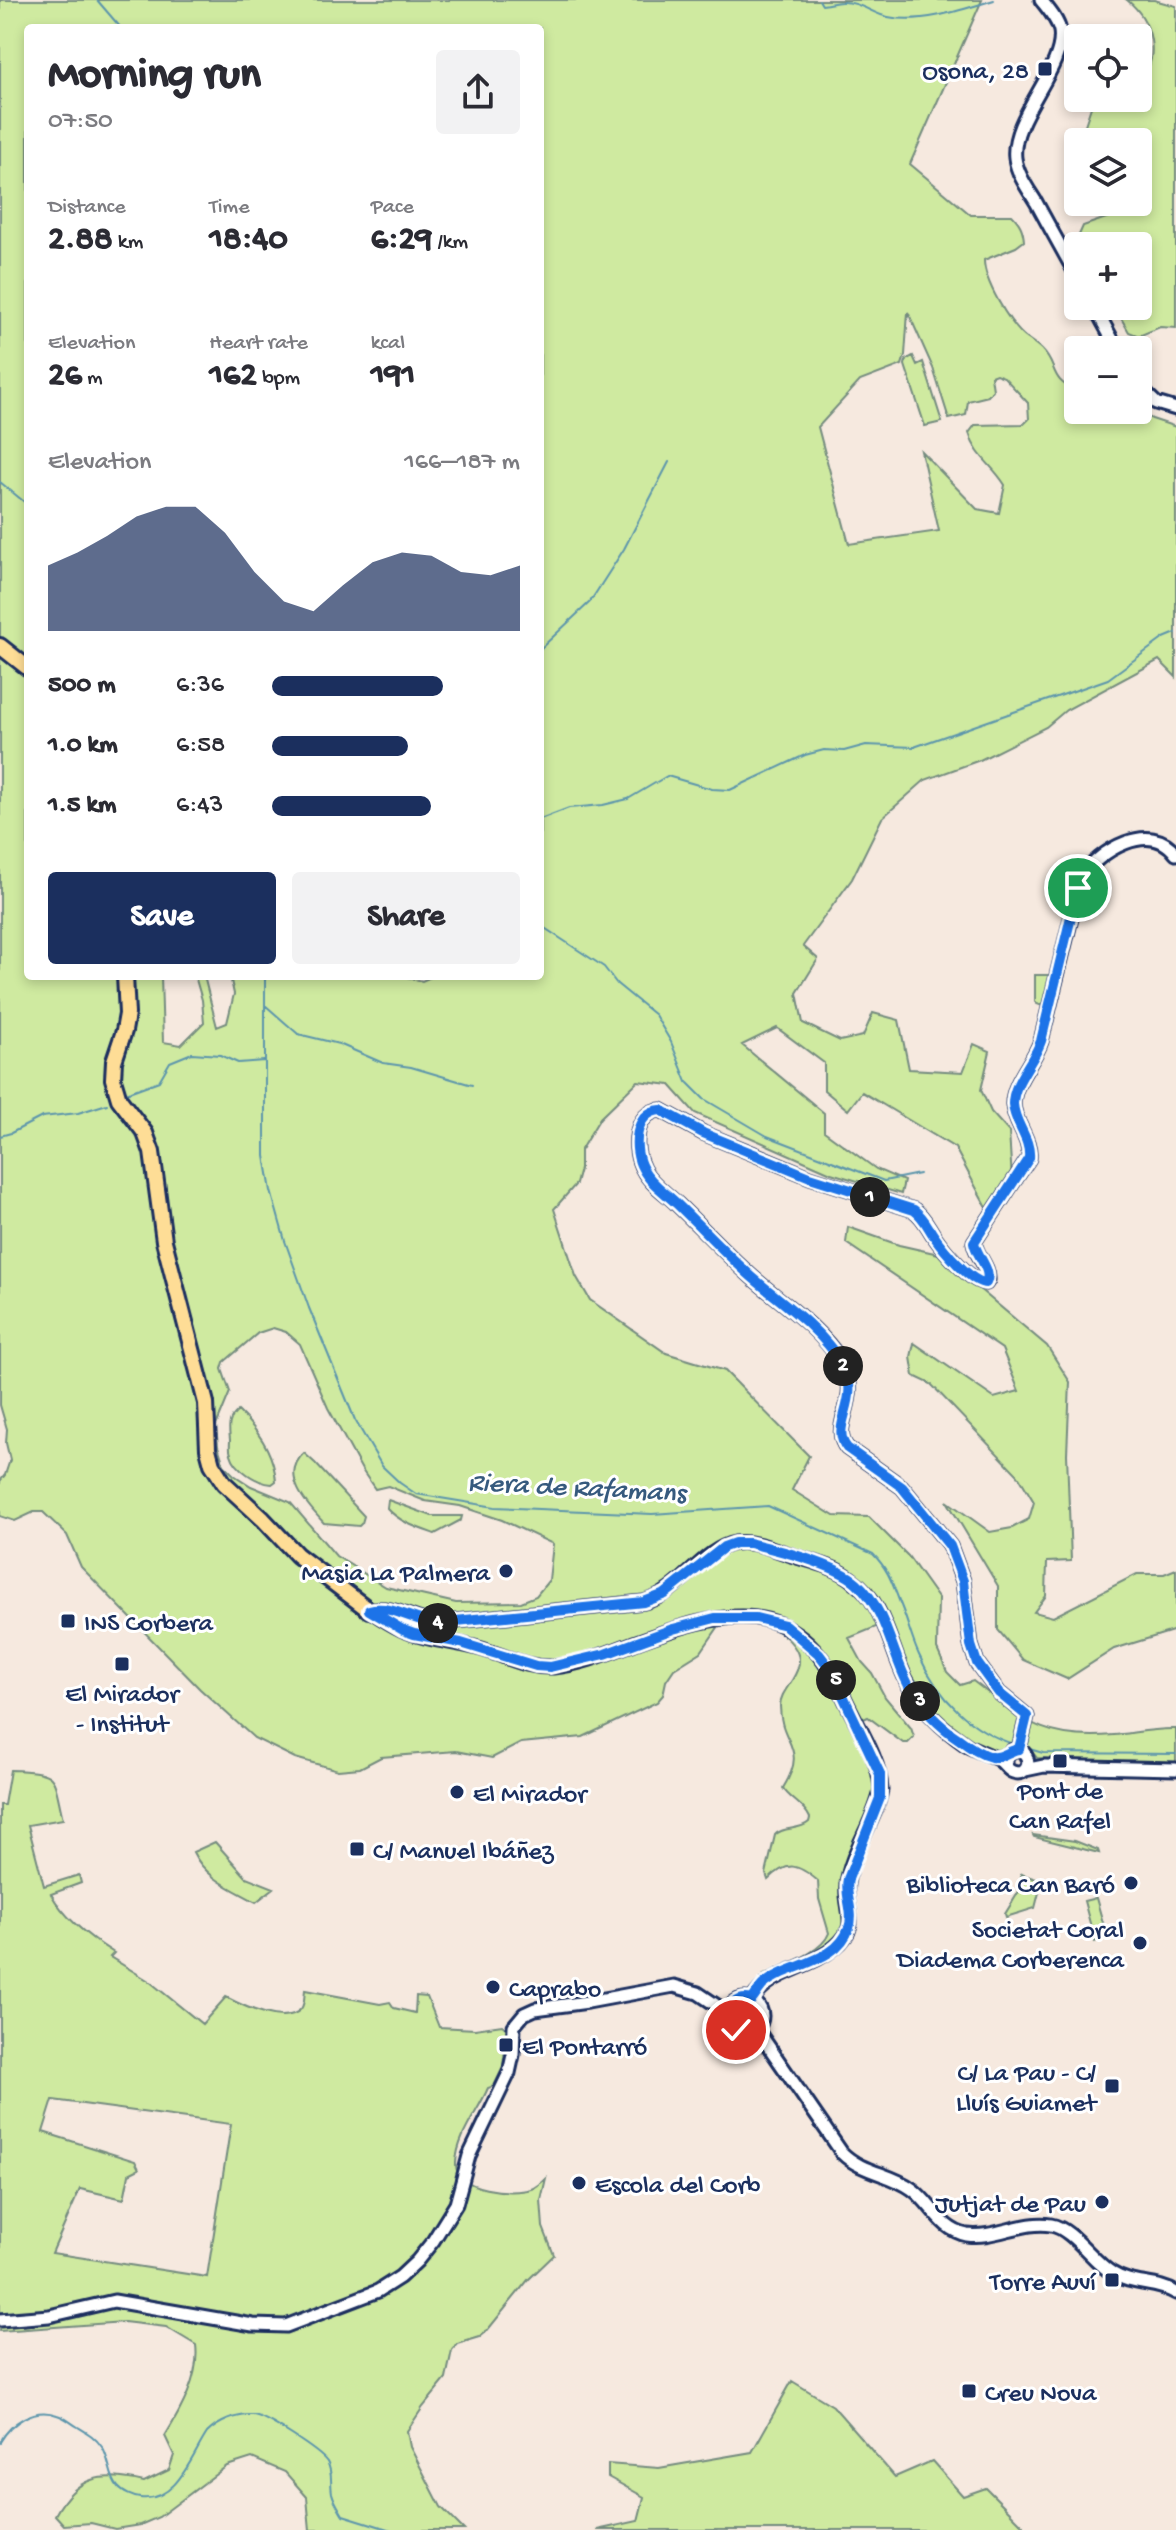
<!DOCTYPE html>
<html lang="en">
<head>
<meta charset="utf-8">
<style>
	:root { --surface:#fff; --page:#f2f2f3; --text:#2b2b33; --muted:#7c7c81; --accent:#1b2f5e }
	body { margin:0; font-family:"Gochi Hand",sans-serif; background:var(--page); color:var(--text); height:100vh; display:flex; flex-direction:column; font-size:30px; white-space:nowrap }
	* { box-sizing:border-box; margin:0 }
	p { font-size:26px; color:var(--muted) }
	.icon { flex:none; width:44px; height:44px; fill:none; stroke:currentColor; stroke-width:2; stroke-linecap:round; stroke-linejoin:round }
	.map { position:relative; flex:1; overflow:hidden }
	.details { position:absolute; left:24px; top:24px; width:520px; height:956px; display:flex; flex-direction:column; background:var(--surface); border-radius:8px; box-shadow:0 4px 12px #0003 }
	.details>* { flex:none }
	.buttons { position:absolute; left:1064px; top:24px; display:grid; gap:16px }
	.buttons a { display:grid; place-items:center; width:88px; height:88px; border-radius:8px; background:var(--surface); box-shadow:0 4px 12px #0003; font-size:40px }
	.pin { position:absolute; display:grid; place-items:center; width:68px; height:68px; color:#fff; margin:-34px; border:4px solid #fff; border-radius:50%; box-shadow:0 2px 8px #0007 }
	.km { position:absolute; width:40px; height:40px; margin:-20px; border-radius:50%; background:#222; color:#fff; font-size:22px; line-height:40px; text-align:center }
	.round { display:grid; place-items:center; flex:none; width:84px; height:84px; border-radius:8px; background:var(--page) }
	.overview { display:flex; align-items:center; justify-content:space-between; height:136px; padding:0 24px }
	h1 { font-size:44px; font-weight:700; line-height:60px }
	.figures { display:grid; grid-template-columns:repeat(3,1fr); gap:12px; height:136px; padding:8px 24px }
	.figures div { display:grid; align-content:center }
	.figures b { font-size:34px; font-weight:700 }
	.figures small { font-size:22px; font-weight:400 }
	.figures p { font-size:22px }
	.chart { height:224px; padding:16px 24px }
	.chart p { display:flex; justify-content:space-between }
	.chart svg { width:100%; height:144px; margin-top:8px; fill:var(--accent); opacity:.7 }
	.action { display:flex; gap:16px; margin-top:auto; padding:16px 24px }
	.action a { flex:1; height:92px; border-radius:8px; background:var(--accent); color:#fff; font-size:32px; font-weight:700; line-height:92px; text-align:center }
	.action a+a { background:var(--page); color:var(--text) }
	ul { padding:0 24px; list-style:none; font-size:26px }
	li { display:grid; grid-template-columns:128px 96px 1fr; align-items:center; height:60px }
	li i { height:20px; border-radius:10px; background:var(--accent) }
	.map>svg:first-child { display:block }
	.green { fill:#cfeaa0; stroke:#758c7f; stroke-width:2; fill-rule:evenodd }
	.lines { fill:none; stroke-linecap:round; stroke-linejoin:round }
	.stream { stroke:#5d96ac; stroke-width:2 }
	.minor-casing { stroke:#1b2f5e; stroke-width:17 }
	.major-casing { stroke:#1b2f5e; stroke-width:20 }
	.minor { stroke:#fff; stroke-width:11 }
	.major { stroke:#fedd96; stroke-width:14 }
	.route-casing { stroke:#fff; stroke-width:16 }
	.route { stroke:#1a73e8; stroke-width:10 }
	.poi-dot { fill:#1b2f5e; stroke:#fff; stroke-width:3 }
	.labels { text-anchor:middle; stroke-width:6; stroke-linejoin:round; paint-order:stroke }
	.poi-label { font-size:26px; fill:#1b2f5e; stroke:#fff; text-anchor:end }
	.water-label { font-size:28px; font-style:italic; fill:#365a7e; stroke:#fff }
</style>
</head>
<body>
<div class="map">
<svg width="1176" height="2530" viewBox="0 0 1176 2530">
	<rect width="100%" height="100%" fill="#f6e9df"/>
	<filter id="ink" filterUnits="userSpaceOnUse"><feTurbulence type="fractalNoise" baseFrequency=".0125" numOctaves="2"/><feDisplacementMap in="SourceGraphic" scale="16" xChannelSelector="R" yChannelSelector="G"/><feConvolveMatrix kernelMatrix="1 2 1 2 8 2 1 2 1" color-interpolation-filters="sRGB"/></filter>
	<g filter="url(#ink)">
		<!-- green -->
		<path class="green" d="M 0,0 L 982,0 L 910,164 L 971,215 L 1012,215 C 1020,223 1023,229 1024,241 L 1016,247 L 984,260 C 984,281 1008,321 1024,336 C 1030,341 1038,345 1043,351 C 1058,366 1049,381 1078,391 L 1078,410 L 1134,410 L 1152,419 L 1176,427 L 1176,677 L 1159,660 L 1066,710 L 1046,727 L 980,760 L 925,780 L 882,818 L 852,879 L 803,946 L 818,959 L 797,993 L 803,1023 L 840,1041 L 863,1036 L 873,1013 L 899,1020 L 909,1069 L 963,1072 L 974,1044 L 990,1051 L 981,1090 L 991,1112 L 1009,1132 L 1013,1196 L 995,1223 L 955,1148 L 862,1092 L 848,1110 L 824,1090 L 824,1063 L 777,1028 L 742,1045 L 824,1113 L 824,1131 L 876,1169 L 904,1181 L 901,1194 L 831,1173 L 695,1113 L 670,1085 L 638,1081 L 600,1118 L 580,1151 L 580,1169 L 576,1184 L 554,1209 L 576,1276 L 590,1300 L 666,1353 L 725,1371 L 809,1456 L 792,1490 L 834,1516 L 869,1517 L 908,1556 L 938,1598 L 937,1649 L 947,1672 L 960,1685 L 973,1681 C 1025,1721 1043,1741 1114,1735 C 1134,1733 1155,1728 1176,1729 L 1176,1764 L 1037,1758 L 1028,1747 L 1015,1741 L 1005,1748 L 996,1750 L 973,1740 L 940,1715 L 907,1668 L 888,1622 L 849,1638 L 862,1662 L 872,1673 L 885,1697 L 911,1728 L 914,1737 L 908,1743 L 903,1743 L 868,1717 L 859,1721 L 882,1770 L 851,1886 L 845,1945 L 823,1961 L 774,1984 L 764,1975 C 782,1966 822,1953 829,1933 L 819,1899 L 818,1881 C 798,1864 788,1860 768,1880 L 766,1874 L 775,1835 C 783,1826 799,1831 809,1822 L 810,1818 C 804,1804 789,1799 783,1788 C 809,1746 780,1745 780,1706 C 780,1692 795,1681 798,1667 C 801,1659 798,1652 793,1645 C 776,1622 745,1622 719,1626 L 701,1652 L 674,1669 L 666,1681 L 663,1695 L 657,1702 L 583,1737 L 521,1743 L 492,1758 L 456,1751 L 381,1757 L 360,1768 L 338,1770 L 295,1758 L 254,1738 L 200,1689 L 81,1567 L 67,1535 L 43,1512 L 34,1512 L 15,1521 L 0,1516 L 0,1481 L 5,1475 L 10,1460 L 6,1443 L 7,1429 L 0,1405 ZM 28,28 L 540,28 L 540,976 L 433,976 L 422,981 L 403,976 L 230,976 L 234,994 L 227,1023 L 217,1027 L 204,976 L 195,976 L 202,1000 L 204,1022 L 181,1045 L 163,1042 L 161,976 L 28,976 ZM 908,312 L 933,368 L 949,419 L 966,415 L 968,401 L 988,396 L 993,390 L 991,376 L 996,374 L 1004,377 L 1028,403 L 1029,419 L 1024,424 L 975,425 L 969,433 C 976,457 992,464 1005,485 L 999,513 L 977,509 L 921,451 L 939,531 L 849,544 L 818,427 L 860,381 L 902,365 L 905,355 ZM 273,1328 L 286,1332 L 300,1344 L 328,1408 L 362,1470 L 375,1489 L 388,1486 L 425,1501 L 460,1506 L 502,1520 L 553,1544 L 549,1580 L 536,1596 L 521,1602 L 456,1603 L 386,1587 L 336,1556 L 290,1502 L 251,1486 L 234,1475 L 224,1465 L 218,1446 L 216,1426 L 230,1392 L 222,1369 L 224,1362 L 258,1333 Z
			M 1127,0 L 1154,0 L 1176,6 L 1176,328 L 1160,327 L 1139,336 L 1129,332 L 1114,306 L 1138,306 L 1138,246 L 1085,246 L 1079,235 L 1083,226 L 1129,210 L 1138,202 L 1138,142 L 1082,142 L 1081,137 L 1092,104 L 1098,98 L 1138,98 L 1138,83 C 1162,58 1152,20 1127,0 Z
			M 913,356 L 917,365 L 923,362 L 942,422 L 925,426 L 905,365 L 906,360 Z
			M 1035,975 L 1053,975 L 1045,1004 L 1043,1006 L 1037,1004 L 1035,1001 Z
			M 848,1227 L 899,1245 L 943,1255 L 977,1287 L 1047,1346 L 1070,1382 L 1067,1454 L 1071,1561 L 1047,1562 L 1046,1596 L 1034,1612 L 1053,1617 L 1137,1574 L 1164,1574 L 1176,1569 L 1176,1630 L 1114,1649 L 1067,1679 L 1023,1660 L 998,1630 L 998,1586 L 947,1501 L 990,1532 L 1012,1528 L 1029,1519 L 1034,1502 L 1018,1475 L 931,1384 L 914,1376 L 911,1357 L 914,1343 L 994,1398 L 1019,1391 L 1002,1349 L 846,1243 Z
			M 238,1411 C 257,1429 274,1453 276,1481 L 272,1484 C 257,1483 235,1469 231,1454 C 229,1450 230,1445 230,1440 C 229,1428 227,1420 238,1411 Z
			M 304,1453 L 315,1463 L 364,1516 L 362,1523 L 359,1526 L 324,1523 C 308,1506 279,1476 304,1453 Z
			M 388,1500 L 432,1516 L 462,1516 L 461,1520 L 435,1534 C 418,1528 399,1522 387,1508 Z
			M 10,1770 C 60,1772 52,1774 63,1819 L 28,1825 L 44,1886 L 79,1875 L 81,1883 L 51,1894 C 65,1919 90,1938 114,1953 L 110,1957 L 149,1981 L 202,2024 L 226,1997 C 243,2006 284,2027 301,2009 C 305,2004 304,1996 305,1990 L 380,2004 L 390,2002 L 394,2008 L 415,2013 L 416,1996 L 427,1997 L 439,2027 L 475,2029 L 502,2025 L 507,2029 L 503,2067 L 494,2086 L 488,2088 C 478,2112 457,2136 456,2163 C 454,2191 513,2195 531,2189 C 537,2187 542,2182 546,2178 L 541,2200 L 543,2227 L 554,2255 L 528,2280 L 486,2332 L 480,2337 L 457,2344 L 452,2350 L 446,2379 L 423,2407 L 407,2431 L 410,2447 L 441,2507 L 464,2530 L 310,2530 L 307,2497 L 285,2472 L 252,2458 L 227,2466 L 159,2517 L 140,2525 L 115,2529 L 91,2523 L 64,2525 L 55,2515 C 77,2475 102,2472 144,2482 L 169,2470 L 174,2455 L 165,2436 C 181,2410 200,2376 196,2345 L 166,2327 L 124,2322 L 0,2331 L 0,1805 L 4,1805 ZM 53,2100 L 231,2124 L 207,2277 L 52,2253 L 80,2189 L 124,2199 L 129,2174 L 139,2169 L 135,2161 L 43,2132 Z
			M 1033,1835 L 1075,1841 L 1098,1850 L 1099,1853 L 1034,1837 Z
			M 215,1842 L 246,1877 L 274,1888 L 256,1902 C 233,1889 205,1878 193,1852 Z
			M 1021,1874 L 1042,1881 L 1035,1908 L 1006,1917 L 1005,1914 L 1021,1888 Z
			M 1096,1898 L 1107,1937 L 1095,1942 L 1084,1901 Z
			M734 2016a11 11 0 1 1 22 0a11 11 0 1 1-22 0Z
			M 792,2381 L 833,2406 L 895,2477 L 932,2461 L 963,2496 L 986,2488 L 1028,2530 L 597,2530 L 638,2521 L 644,2497 L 608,2477 L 608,2464 L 659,2468 L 752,2452 Z"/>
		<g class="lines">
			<!-- stream -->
			<path class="stream" d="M 97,0 L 121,28
				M 819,0 L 822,5 C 828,5 834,2 841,2 C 859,1 872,14 888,17 C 921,24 962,10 994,0
				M 0,482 L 28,505
				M 540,649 L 590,602 L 624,549 L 669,462
				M 540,819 L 569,808 L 603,805 L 628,799 L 667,776 L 712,789 L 730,790 L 805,755 L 824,750 L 844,751 L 866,745 L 914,747 L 1108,679 L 1164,638 L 1176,633
				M 540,925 L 604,967 L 617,984 L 655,1015 L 671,1042 L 687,1082 L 704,1099 L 767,1136 L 884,1181 L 919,1174
				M 265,976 L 265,1156 L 271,1191 L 285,1241 L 309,1308 L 355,1420 L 382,1466 L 400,1483 L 416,1494 L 495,1507 L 652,1514 L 768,1506 L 873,1554 C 890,1571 893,1586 902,1608 C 908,1623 912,1640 919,1655 C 938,1698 971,1731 1016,1745
				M 265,1005 L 298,1034 L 339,1044 L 383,1063 L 411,1067 L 472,1085
				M 126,1093 L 159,1081 L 170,1062 L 192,1053 L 220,1055 L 238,1063 L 264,1061
				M 0,1136 L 11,1133 L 42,1117 L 78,1113 L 107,1104
				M 1026,1748 L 1043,1753 L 1176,1754
				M 0,2442 C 11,2423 34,2406 57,2415 C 65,2417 71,2423 78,2427 C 88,2433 95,2437 102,2447 C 110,2459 109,2477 118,2487 C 123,2493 133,2497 140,2498 C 176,2503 191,2457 207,2433 C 218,2422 237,2414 253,2415 C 265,2416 319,2451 327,2462 C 333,2472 330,2482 332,2493 C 334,2501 339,2508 343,2515 L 391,2530"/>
			<defs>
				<path id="minor" d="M 1041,0 C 1048,9 1058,20 1060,31 C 1066,68 1010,117 1015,158 C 1017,174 1028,189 1036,202 C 1050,228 1064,253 1078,278
					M 1094,306 L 1118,350
					M 1138,386 L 1156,403 L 1176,409
					M 369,1610 C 381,1617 393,1626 406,1631 C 432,1642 462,1642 488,1651 C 510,1658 529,1668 553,1667 C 580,1665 608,1653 634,1643 C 725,1610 795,1591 843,1695 C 856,1725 880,1757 881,1790 C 875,1822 851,1851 847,1884 C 844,1910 862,1925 835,1947 C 808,1970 772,1969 752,2000
					M 369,1610 C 393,1604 413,1621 436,1623 L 644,1602 C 681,1593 702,1549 735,1543 C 754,1540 776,1550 794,1556 C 813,1562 834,1566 850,1578 C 888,1604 889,1652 911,1689 C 924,1711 944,1730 966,1745 C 977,1751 988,1754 999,1760 C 1004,1763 1007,1770 1013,1772 C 1028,1777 1033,1759 1021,1750 L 1013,1750 L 1006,1756 L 1006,1765
					M 1019,1749 L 1027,1716 L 999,1693 L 977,1663 L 971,1645 L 963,1581 L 950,1546 L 902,1487 L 847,1448 C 828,1425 865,1399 841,1361 C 819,1327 782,1303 752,1277 C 726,1254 702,1228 677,1204 C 666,1193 650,1183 643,1169 C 632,1150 634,1111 661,1110 L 703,1133 L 810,1177 L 914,1210 C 924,1217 927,1226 934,1236 C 943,1249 971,1283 986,1283 L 988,1280 C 989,1266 976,1256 974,1242 L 1029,1158 C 1031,1138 1014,1124 1013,1104 C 1013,1082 1034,1062 1041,1041 L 1081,878 C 1098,851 1151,819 1176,854
					M 1025,1770 L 1044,1766 L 1176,1769
					M728 2016a17 17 0 1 1 34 0a17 17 0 1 1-34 0Z
					M 756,2028 L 842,2153 C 862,2173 890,2173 912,2189 C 932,2203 940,2230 967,2235 C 994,2239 1024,2220 1051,2225 C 1073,2229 1092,2261 1112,2273 C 1132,2286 1157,2281 1176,2293
					M 0,2320 L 49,2316 L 114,2301 L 253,2325 L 286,2326 L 378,2291 L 400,2277 L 417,2261 L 433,2241 L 456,2204 L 469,2156 L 509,2073 L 513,2055 L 514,2026 L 524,2014 L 535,2009 L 588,2002 L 674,1986 L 698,1993 L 728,2013"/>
				<path id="major" d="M 0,646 L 28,668
					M 125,976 L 127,1014 L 124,1031 L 114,1061 L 113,1079 L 119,1099 L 145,1133 L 152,1152 L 164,1241 L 206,1403 L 208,1449 L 212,1464 L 224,1483 L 263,1519 L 297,1555 L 369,1610"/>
			</defs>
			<!-- minor casing -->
			<use href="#minor" class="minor-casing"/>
			<!-- major casing -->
			<use href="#major" class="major-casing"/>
			<!-- minor -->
			<use href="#minor" class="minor"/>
			<!-- major -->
			<use href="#major" class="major"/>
		</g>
	</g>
	<g class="lines" filter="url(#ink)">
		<defs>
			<path id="route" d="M 736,2030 L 728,2017 C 730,2004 739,1996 752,2000 C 756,1995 759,1989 763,1985 C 788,1963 837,1964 849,1928 C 855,1912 844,1895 848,1879 L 880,1798 L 880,1774 L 831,1670 L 819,1654 L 785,1625 L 756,1618 L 715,1618 L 673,1629 L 605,1654 L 550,1667 L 536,1666 L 461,1643 L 414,1634 L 403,1630 L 369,1610 C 393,1604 413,1622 436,1623 L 644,1602 L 665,1594 L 724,1547 L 735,1543 L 749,1543 C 778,1550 836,1564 857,1583 C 887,1611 891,1652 909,1686 C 921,1707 939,1726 959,1739 C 968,1746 979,1754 991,1757 C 1002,1759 1009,1750 1019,1749 L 1027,1716 L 999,1693 L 977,1663 L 971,1645 L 963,1581 L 950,1546 L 902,1487 L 847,1448 C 828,1425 865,1399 841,1362 C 819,1327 782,1303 752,1277 C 726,1254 702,1228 677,1204 C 666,1193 650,1183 643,1169 C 632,1150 634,1111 661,1110 L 703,1133 L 810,1177 L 914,1210 C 924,1217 927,1226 934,1236 C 943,1249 971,1283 986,1283 C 993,1270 976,1256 974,1242 L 1029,1158 C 1031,1138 1014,1124 1013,1104 C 1013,1082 1034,1062 1041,1041 L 1078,888"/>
		</defs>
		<!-- route casing -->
		<use href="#route" class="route-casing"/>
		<!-- route -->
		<use href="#route" class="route"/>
	</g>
	<!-- markers -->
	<g class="poi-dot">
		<rect x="1037" y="61" width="16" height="16" rx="4"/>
		<circle cx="506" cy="1571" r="8"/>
		<rect x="60" y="1613" width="16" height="16" rx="4"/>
		<rect x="114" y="1656" width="16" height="16" rx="4"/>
		<rect x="1052" y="1753" width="16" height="16" rx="4"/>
		<circle cx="457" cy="1792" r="8"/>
		<rect x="349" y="1841" width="16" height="16" rx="4"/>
		<circle cx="1131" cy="1883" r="8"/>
		<circle cx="1140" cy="1943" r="8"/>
		<circle cx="493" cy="1987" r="8"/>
		<rect x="498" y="2037" width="16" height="16" rx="4"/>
		<rect x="1104" y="2078" width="16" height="16" rx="4"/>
		<circle cx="579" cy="2183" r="8"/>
		<circle cx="1102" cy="2202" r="8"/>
		<rect x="1104" y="2272" width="16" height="16" rx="4"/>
		<rect x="961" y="2383" width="16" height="16" rx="4"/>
	</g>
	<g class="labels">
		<!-- poi labels -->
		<g class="poi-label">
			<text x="1029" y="78">Osona, 28</text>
			<text x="490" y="1580">Masia La Palmera</text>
			<text x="84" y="1630" text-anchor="start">INS Corbera</text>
			<text x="122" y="1701" text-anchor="middle">El Mirador<tspan x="122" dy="30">- Institut</tspan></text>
			<text x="1060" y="1798" text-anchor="middle">Pont de<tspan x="1060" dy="30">Can Rafel</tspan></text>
			<text x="473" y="1801" text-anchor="start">El Mirador</text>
			<text x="373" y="1858" text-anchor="start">C/ Manuel Ibáñez</text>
			<text x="1115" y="1892">Biblioteca Can Baró</text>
			<text x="1124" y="1937">Societat Coral<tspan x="1124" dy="30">Diadema Corberenca</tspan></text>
			<text x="509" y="1996" text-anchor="start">Caprabo</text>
			<text x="522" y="2054" text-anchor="start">El Pontarró</text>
			<text x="1096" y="2080">C/ La Pau - C/<tspan x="1096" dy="30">Lluís Guiamet</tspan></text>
			<text x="595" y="2192" text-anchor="start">Escola del Corb</text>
			<text x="1086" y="2211">Jutjat de Pau</text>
			<text x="1096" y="2289">Torre Auví</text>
			<text x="985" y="2400" text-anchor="start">Creu Nova</text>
		</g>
		<!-- water labels -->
		<g class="water-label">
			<text transform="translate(577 1485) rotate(3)" y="10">Riera de Rafamans</text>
		</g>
	</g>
</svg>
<div class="buttons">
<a><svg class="icon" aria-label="locate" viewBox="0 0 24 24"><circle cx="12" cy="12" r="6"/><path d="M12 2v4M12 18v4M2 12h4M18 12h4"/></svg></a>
<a><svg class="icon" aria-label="layers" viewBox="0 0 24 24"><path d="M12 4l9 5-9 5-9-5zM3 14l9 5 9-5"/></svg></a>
<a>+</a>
<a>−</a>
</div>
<div class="pin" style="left:1078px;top:888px;background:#1e9e55"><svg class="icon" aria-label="arrive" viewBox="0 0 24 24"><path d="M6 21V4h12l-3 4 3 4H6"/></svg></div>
<div class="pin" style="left:736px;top:2030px;background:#d93025"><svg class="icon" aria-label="check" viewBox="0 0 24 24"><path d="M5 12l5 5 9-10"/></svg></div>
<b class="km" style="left:870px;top:1197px">1</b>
<b class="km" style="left:843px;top:1366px">2</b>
<b class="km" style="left:920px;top:1701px">3</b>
<b class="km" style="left:438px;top:1623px">4</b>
<b class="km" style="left:836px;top:1680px">5</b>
<section class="details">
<div class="overview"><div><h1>Morning run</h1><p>07:50</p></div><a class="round"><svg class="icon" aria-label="share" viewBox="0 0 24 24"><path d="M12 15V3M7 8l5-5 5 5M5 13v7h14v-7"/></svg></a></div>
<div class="figures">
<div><p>Distance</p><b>2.88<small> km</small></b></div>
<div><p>Time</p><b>18:40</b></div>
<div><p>Pace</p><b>6:29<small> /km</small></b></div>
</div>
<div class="figures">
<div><p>Elevation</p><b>26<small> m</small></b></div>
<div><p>Heart rate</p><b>162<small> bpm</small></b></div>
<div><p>kcal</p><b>191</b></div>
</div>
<div class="chart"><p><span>Elevation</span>166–187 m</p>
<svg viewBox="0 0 160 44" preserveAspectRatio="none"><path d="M0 44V24L10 20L20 15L30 9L40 6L50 6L60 14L70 26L80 35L90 38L100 30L110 23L120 20L130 21L140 26L150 27L160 24V44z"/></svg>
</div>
<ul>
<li><b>500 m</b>6:36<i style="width:69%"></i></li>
<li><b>1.0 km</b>6:58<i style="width:55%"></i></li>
<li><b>1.5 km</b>6:43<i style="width:64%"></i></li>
</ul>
<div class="action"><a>Save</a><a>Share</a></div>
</section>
</div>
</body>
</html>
